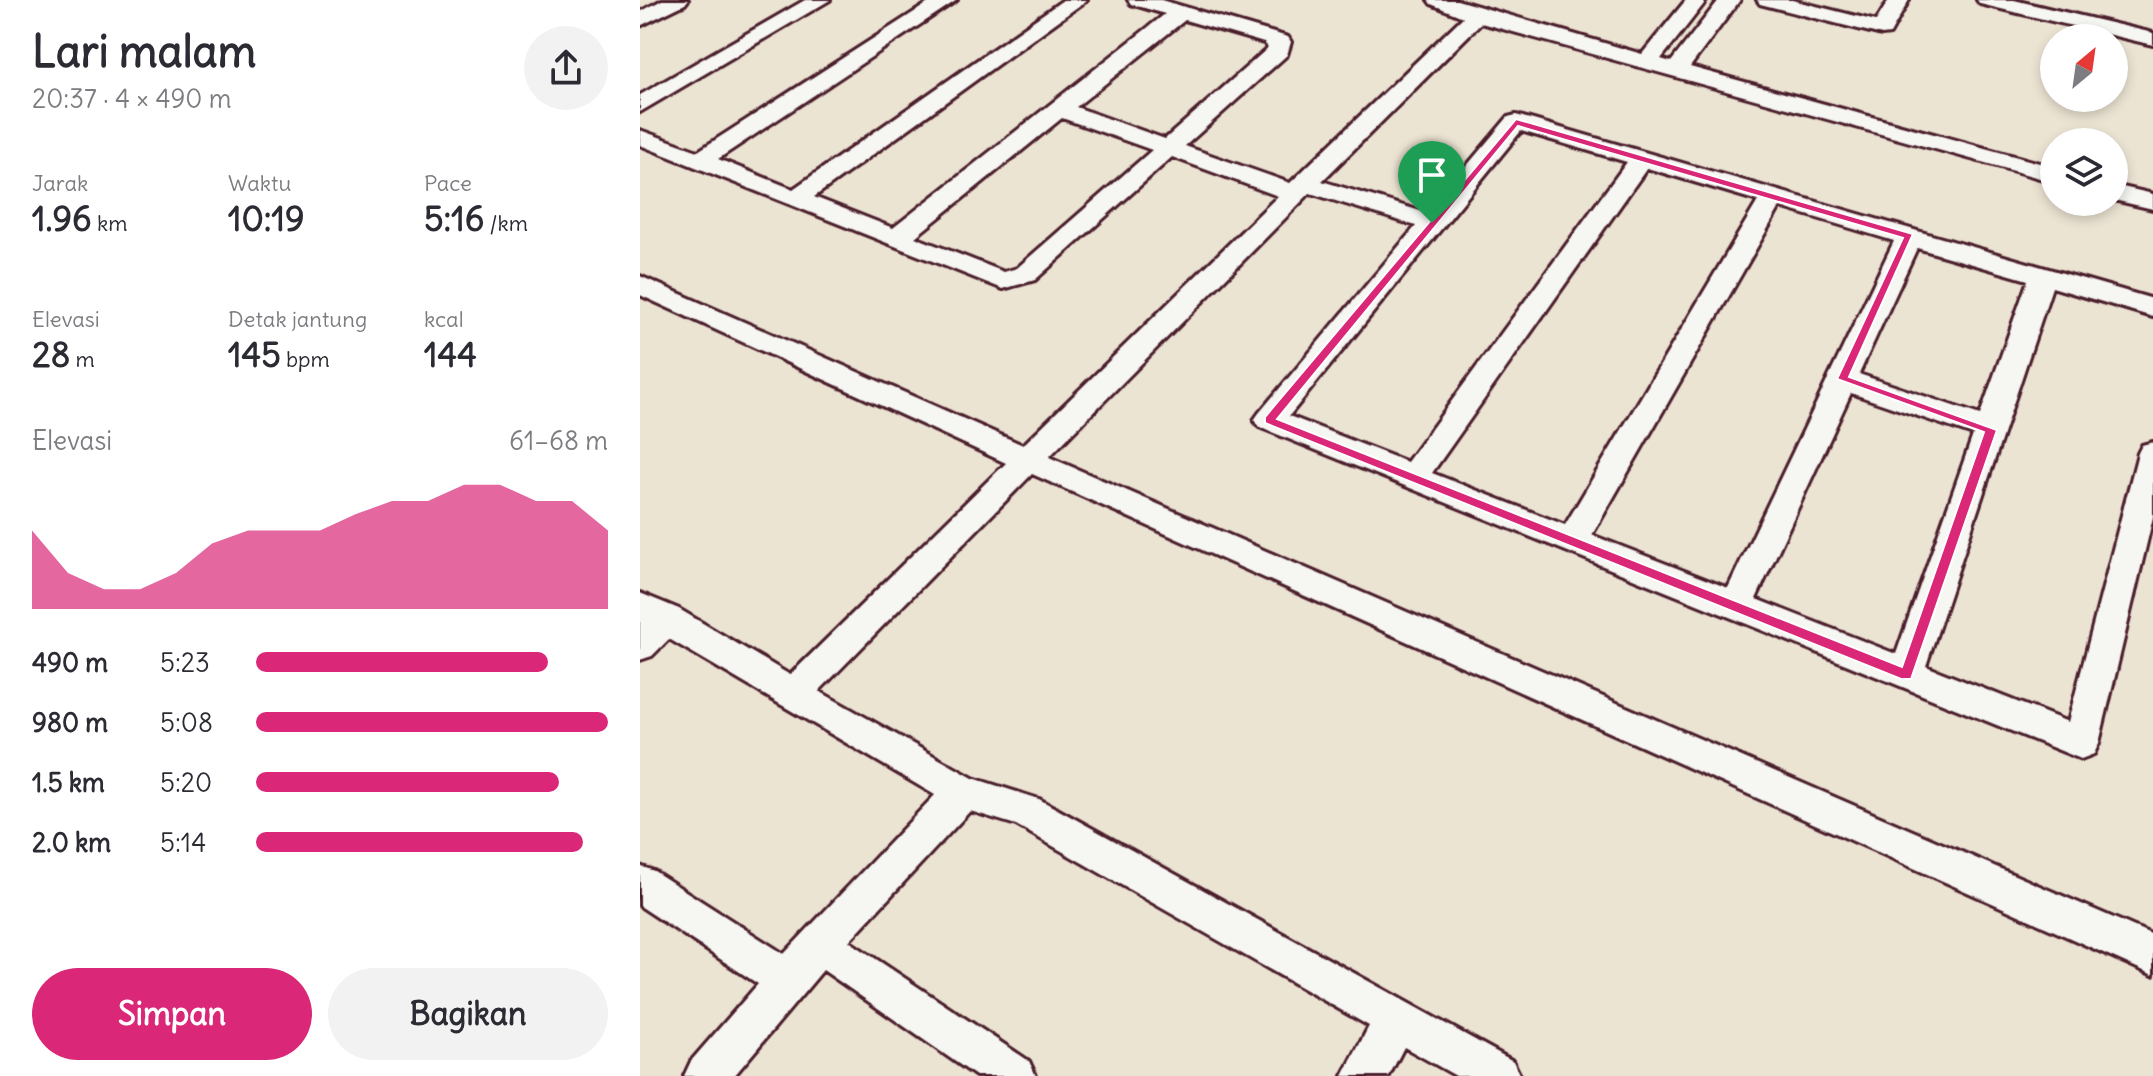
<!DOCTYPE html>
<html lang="id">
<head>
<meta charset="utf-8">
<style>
	:root { --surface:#fff; --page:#f2f2f3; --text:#2b2b33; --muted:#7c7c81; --accent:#db2777 }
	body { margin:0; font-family:Delius,sans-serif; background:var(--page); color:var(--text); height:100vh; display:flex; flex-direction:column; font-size:30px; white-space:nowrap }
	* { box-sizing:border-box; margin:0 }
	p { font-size:26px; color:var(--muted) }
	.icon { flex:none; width:44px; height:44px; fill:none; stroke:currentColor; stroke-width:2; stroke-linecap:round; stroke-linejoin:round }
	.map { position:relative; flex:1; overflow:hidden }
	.sheet { display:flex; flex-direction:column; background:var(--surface); width:640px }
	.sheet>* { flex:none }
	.needle { width:52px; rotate:29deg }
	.tools { position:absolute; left:1400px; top:24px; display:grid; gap:16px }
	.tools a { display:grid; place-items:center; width:88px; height:88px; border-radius:50%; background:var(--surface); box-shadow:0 4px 12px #0003; font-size:40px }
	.pin { position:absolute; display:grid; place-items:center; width:68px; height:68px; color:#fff; margin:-82px -34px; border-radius:50% 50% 50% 0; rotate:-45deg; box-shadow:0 0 8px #0007 }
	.pin .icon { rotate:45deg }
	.round { display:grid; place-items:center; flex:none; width:84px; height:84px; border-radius:42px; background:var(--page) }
	.headline { display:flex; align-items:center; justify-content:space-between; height:136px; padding:0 32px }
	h1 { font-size:44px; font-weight:700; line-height:60px }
	.metrics { display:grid; grid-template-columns:repeat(3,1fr); gap:12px; height:136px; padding:8px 32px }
	.metrics div { display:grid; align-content:center }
	.metrics b { font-size:34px; font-weight:700 }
	.metrics small { font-size:22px; font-weight:400 }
	.metrics p { font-size:22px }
	.chart { height:224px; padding:16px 32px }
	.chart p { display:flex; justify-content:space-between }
	.chart svg { width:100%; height:144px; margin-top:8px; fill:var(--accent); opacity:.7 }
	.action { display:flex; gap:16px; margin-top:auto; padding:16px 32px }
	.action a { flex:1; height:92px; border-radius:48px; background:var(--accent); color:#fff; font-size:32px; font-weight:700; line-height:92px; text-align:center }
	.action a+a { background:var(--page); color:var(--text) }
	ul { padding:0 32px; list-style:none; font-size:26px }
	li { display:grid; grid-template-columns:128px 96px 1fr; align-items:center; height:60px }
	li i { height:20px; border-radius:10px; background:var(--accent) }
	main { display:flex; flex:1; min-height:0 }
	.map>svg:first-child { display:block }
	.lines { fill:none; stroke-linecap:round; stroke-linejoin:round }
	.minor-casing { stroke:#4a1f2b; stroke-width:6 }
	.minor { fill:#f6f6f2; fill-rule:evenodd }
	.route { fill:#db2777; stroke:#fff; stroke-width:2; fill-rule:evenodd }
</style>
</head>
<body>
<main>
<section class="sheet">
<div class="headline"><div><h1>Lari malam</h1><p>20:37 · 4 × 490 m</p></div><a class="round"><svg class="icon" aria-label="share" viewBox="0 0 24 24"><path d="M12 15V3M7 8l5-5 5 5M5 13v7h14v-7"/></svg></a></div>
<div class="metrics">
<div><p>Jarak</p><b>1.96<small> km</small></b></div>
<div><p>Waktu</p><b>10:19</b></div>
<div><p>Pace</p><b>5:16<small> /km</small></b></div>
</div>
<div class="metrics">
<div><p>Elevasi</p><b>28<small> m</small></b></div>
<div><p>Detak jantung</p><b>145<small> bpm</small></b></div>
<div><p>kcal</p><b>144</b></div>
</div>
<div class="chart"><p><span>Elevasi</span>61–68 m</p>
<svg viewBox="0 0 160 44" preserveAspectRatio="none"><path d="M0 44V20L10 33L20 38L30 38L40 33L50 24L60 20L70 20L80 20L90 15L100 11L110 11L120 6L130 6L140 11L150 11L160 20V44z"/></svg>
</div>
<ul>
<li><b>490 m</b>5:23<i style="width:83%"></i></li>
<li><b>980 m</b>5:08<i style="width:100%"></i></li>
<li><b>1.5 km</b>5:20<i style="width:86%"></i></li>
<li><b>2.0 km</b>5:14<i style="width:93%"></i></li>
</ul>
<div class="action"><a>Simpan</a><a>Bagikan</a></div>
</section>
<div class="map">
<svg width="1513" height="1076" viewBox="0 0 1513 1076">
	<rect width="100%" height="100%" fill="#ece4d3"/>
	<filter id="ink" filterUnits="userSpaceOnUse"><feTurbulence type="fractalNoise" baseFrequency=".0125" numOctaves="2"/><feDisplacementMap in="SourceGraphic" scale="16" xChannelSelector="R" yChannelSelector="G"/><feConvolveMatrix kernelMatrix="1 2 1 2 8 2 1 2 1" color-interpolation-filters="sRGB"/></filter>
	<g filter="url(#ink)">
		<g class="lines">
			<defs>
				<path id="minor" d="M 22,0 L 48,0 L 45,4 L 0,26 L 0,12 Z
					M 165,0 L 190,0 L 0,112 L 0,95 Z
					M 293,0 L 317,0 L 78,159 L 153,189 L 423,0 L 447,0 L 174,197 L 253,228 L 525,14 L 491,4 L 488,0 L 521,0 L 648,37 L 651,42 L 647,55 L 545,146 L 650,183 L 823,17 L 791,4 L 788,0 L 817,0 L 1002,54 L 1046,0 L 1067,0 L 1021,59 L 1031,62 L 1079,0 L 1100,0 L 1050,67 L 1414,167 L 1414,182 L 841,23 L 682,181 L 787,213 L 868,117 L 876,115 L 1513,299 L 1513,317 L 1412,287 L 1286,666 L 1428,722 L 1498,453 L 1502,445 L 1513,442 L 1513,517 L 1459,743 L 1454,754 L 1441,759 L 619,427 L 614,420 L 619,413 L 776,226 L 670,193 L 409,457 L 1513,935 L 1513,975 L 392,474 L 179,691 L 333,778 L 399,799 L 873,1061 L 880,1076 L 816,1076 L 764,1047 L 749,1076 L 703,1076 L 729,1026 L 376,825 L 330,811 L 209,941 L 389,1061 L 396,1076 L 336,1076 L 183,970 L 94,1076 L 44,1076 L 51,1061 L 118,984 L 0,906 L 0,866 L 14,871 L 144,954 L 295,795 L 29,639 L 12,656 L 0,660 L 0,593 L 39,609 L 150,675 L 366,463 L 0,295 L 0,276 L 383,445 L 638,196 L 532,157 L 395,280 L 363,289 L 0,145 L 0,130 L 58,151 ZM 545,20 L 624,43 L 628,48 L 525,139 L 436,107 ZM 422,118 L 512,150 L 377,268 L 364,272 L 275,237 ZM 881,131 L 987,162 L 767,462 L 649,416 ZM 1007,168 L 1118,201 L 925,525 L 792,473 ZM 1140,207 L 1254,241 L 1088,588 L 952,535 ZM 1277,248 L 1388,280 L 1340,415 L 1219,374 ZM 1211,393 L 1333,435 L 1256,654 L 1116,599 Z
					M 1117,0 L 1152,0 L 1236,21 L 1249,0 L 1269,0 L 1250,34 L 1242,35 L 1120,4 Z
					M 1337,0 L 1374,0 L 1513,33 L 1513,45 L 1340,4 Z
					M 1474,185 L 1513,194 L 1513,209 L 1474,200 Z"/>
			</defs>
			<!-- minor casing -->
			<use href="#minor" class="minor-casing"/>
			<!-- minor -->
			<use href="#minor" class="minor"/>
		</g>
	</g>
	<!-- route -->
	<path class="route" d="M 876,119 L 1273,234 L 1209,377 L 1357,430 L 1271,679 L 1261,679 L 625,423 L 625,417 ZM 878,126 L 1263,238 L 1197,379 L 1344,432 L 1262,667 L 637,419 Z"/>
</svg>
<div class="tools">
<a><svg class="needle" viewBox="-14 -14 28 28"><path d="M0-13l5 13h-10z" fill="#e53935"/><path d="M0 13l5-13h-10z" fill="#7c7c81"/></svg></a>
<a><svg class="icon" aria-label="layers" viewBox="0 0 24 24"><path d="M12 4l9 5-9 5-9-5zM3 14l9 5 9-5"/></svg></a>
</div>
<div class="pin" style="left:792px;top:223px;background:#1e9e55"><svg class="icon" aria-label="arrive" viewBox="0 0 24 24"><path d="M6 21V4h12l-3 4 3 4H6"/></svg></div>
</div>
</main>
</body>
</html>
